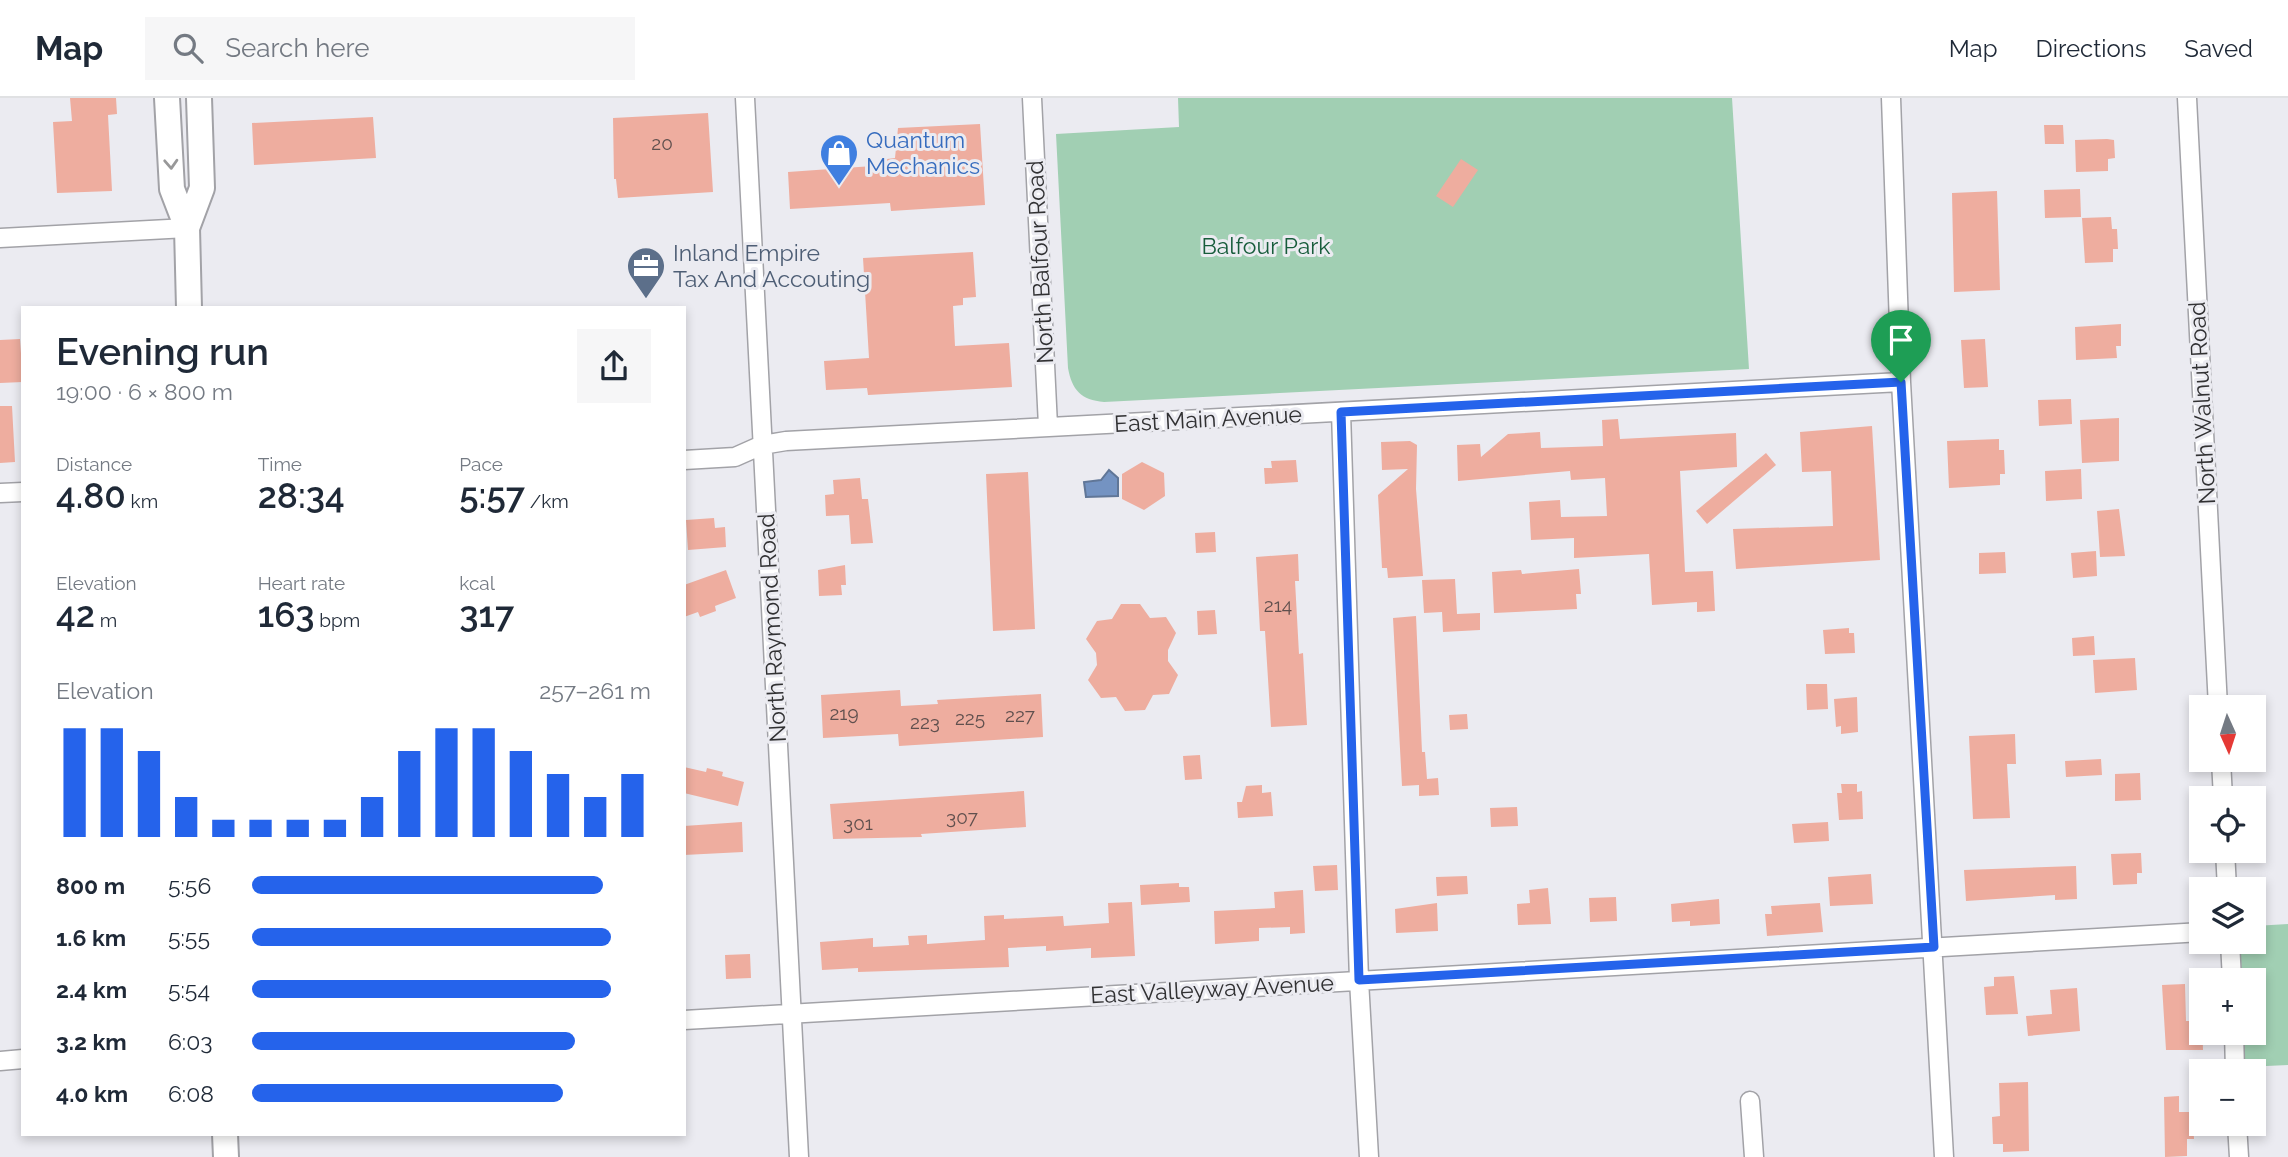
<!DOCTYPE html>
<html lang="en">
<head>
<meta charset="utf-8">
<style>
	:root { --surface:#fff; --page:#f6f6f7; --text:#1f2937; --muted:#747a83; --line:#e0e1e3; --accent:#2563eb }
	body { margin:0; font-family:Raleway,sans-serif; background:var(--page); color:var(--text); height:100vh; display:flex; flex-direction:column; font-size:26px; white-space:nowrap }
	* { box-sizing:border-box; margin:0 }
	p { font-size:23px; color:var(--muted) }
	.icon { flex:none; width:38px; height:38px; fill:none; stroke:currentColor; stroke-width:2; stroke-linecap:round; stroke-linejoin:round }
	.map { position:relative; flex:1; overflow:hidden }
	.details { position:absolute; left:21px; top:208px; width:665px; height:830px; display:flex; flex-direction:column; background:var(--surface); border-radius:0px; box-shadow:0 4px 10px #0003 }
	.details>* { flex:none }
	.needle { width:46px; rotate:177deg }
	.buttons { position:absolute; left:2189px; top:597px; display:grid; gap:14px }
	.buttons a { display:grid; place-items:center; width:77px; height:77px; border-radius:0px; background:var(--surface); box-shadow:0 4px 10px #0003; font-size:35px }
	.pin { position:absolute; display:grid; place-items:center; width:60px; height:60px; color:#fff; margin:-72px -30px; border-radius:50% 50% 50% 0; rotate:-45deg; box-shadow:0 0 7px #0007 }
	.pin .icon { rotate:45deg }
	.round { display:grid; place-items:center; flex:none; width:74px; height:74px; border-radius:0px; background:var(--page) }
	.overview { display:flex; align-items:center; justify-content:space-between; height:119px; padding:0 35px }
	h1 { font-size:38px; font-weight:600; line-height:52px }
	.metrics { display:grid; grid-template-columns:repeat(3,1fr); gap:10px; height:119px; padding:7px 35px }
	.metrics div { display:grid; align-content:center }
	.metrics b { font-size:35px; font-weight:600 }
	.metrics small { font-size:19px; font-weight:400 }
	.metrics p { font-size:19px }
	.chart { height:196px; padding:14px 35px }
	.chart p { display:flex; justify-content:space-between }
	.chart svg { width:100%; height:126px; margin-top:7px; stroke:var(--accent); stroke-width:6 }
	ul { padding:0 35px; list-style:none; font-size:23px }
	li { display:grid; grid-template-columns:112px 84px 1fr; align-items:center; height:52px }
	li i { height:18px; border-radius:9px; background:var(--accent) }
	header { display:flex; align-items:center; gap:42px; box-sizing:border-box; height:98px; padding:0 35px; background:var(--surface); border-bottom:2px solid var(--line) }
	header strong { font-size:33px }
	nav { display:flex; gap:38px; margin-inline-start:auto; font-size:24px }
	.search { width:490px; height:63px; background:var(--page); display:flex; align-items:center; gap:18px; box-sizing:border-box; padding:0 24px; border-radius:0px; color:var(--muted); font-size:26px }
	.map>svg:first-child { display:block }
	.green { fill:#a1cfb3 }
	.water { fill:#7493c2; stroke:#607697; stroke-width:2 }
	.building { fill:#eead9f }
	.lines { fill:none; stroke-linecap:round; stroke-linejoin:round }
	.minor-casing { stroke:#a2a2a7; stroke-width:21 }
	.secondary-casing { stroke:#a2a2a7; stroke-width:28 }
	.minor { stroke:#fff; stroke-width:18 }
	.secondary { stroke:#fff; stroke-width:24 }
	.oneway { stroke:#989899 }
	.route-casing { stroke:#fff; stroke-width:14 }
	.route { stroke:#2563eb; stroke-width:9 }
	.labels { text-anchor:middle; stroke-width:6; stroke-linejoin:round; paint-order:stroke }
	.number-label { font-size:19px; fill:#60504e }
	.shop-label { font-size:23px; fill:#366cbe; stroke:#ebebf1; text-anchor:start }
	.park-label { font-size:23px; fill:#175c3b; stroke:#ebebf1 }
	.service-label { font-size:23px; fill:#4e5e75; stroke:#ebebf1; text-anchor:start }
	.street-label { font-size:23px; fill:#313133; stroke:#ebebf1 }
</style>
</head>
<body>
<header>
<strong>Map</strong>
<div class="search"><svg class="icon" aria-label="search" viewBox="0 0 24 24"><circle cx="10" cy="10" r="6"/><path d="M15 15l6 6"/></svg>Search here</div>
<nav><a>Map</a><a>Directions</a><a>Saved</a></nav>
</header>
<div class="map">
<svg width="2288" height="1059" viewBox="0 0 2288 1059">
	<rect width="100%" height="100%" fill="#ebebf1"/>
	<!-- green -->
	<path class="green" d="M 1178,0 L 1732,0 L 1749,271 L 1104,304 C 1081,302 1072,292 1068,270 L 1056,36 L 1179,29 Z
		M 2288,826 L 2288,967 L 2245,969 L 2244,935 L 2254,934 L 2254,882 L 2242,882 L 2240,844 L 2254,844 L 2254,828 Z"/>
	<!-- water -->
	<path class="water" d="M 1109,372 L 1118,380 L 1118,398 L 1086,399 L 1084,384 L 1101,382 Z"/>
	<!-- building -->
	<path class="building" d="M 70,0 L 116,0 L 117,16 L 108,17 L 112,93 L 57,95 L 53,24 L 72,23 Z
		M 708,15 L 713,94 L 618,100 L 616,81 L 614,81 L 613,20 Z
		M 373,19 L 376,60 L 254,67 L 252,25 Z
		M 980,26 L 985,107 L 891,113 L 890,105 L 790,111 L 788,74 L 887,67 L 887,61 L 895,60 L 898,30 Z
		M 2044,27 L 2063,27 L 2064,46 L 2045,46 Z
		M 2107,41 L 2114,42 L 2115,60 L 2108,61 L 2108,73 L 2076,74 L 2075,42 Z
		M 1461,61 L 1478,72 L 1453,109 L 1436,98 Z
		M 2080,91 L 2081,119 L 2045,120 L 2044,92 Z
		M 1997,93 L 2000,192 L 1954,194 L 1952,95 Z
		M 2111,119 L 2112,131 L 2117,131 L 2118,151 L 2113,151 L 2113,164 L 2085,165 L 2082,120 Z
		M 973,154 L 976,199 L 963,200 L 963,207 L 953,208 L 955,248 L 1009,245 L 1012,289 L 868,297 L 867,290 L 826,292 L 824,263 L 869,260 L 863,160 Z
		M 2121,226 L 2121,248 L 2116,248 L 2117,260 L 2076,262 L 2075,229 Z
		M 20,241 L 23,284 L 0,285 L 0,242 Z
		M 1985,241 L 1988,289 L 1964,290 L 1961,242 Z
		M 2071,301 L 2072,326 L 2039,328 L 2038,302 Z
		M 0,308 L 12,308 L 15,364 L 0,365 Z
		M 2119,320 L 2119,363 L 2082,365 L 2080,322 Z
		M 1618,321 L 1620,341 L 1736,335 L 1737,369 L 1680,373 L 1685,474 L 1713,473 L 1715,513 L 1697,514 L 1697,504 L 1652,507 L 1649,456 L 1574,460 L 1574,440 L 1531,442 L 1529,404 L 1560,402 L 1561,419 L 1607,418 L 1605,380 L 1571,382 L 1570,373 L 1458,383 L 1457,347 L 1480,346 L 1481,359 L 1508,336 L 1540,334 L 1541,350 L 1603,348 L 1602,322 Z
		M 1872,328 L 1880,462 L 1736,471 L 1733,431 L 1833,428 L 1831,373 L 1802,374 L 1800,334 Z
		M 1999,341 L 1999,352 L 2004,352 L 2005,376 L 2000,376 L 2000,387 L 1949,390 L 1947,343 Z
		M 1410,343 L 1417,347 L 1416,391 L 1423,478 L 1388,480 L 1387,470 L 1382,470 L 1378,397 L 1408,371 L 1382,372 L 1381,344 Z
		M 1766,355 L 1776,367 L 1707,426 L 1696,413 Z
		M 1296,362 L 1298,384 L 1265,386 L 1264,370 L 1272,370 L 1271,363 Z
		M 1142,364 L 1164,375 L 1165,398 L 1144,412 L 1122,401 L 1122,376 Z
		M 2081,371 L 2082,401 L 2046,403 L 2045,373 Z
		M 1028,374 L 1035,531 L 993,533 L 986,376 Z
		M 860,380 L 862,401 L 868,401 L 873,445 L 851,446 L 849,417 L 826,418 L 825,397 L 834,396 L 833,382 Z
		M 2119,411 L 2125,458 L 2100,459 L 2097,413 Z
		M 714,420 L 715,430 L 725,429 L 726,449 L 688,452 L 686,422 Z
		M 1215,434 L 1216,454 L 1196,455 L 1195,435 Z
		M 2096,453 L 2097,478 L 2073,480 L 2071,455 Z
		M 2005,454 L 2006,475 L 1979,476 L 1979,455 Z
		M 1298,456 L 1299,483 L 1295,483 L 1299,556 L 1303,555 L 1307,627 L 1271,629 L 1265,533 L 1260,533 L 1256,459 Z
		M 845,467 L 846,487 L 841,487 L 842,497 L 819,498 L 818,472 Z
		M 1579,471 L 1581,496 L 1576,496 L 1577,511 L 1494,515 L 1492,474 L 1521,472 L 1522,476 Z
		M 726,472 L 736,500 L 715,508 L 716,513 L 700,519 L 698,514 L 684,519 L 684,487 Z
		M 1455,481 L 1457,516 L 1480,515 L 1480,532 L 1443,534 L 1442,514 L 1424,515 L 1422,482 Z
		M 1121,506 L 1140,506 L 1150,520 L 1166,519 L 1176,535 L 1168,552 L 1168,563 L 1178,577 L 1169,596 L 1153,597 L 1145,612 L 1125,613 L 1116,599 L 1101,600 L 1088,582 L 1097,567 L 1096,555 L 1086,541 L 1097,523 L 1112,521 Z
		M 1215,512 L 1217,536 L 1198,537 L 1197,513 Z
		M 1416,518 L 1422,654 L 1425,654 L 1427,681 L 1438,680 L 1439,697 L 1419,698 L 1419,687 L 1402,688 L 1393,520 Z
		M 1849,530 L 1849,535 L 1854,535 L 1855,555 L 1825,556 L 1823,532 Z
		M 2094,538 L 2095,557 L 2073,558 L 2072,540 Z
		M 2135,560 L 2137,592 L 2095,595 L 2093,562 Z
		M 1806,586 L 1827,586 L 1828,611 L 1807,612 Z
		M 900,592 L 901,608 L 938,606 L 937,602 L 1041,596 L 1043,639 L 899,648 L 898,636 L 823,640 L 821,597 Z
		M 1857,599 L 1858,634 L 1841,636 L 1841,628 L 1836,629 L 1834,601 Z
		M 1467,616 L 1468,631 L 1450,632 L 1449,617 Z
		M 2015,636 L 2016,666 L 2007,666 L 2010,720 L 1973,721 L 1969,638 Z
		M 1200,657 L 1202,681 L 1185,682 L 1183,658 Z
		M 2101,661 L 2102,677 L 2066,679 L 2065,663 Z
		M 684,669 L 706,674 L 707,670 L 723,674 L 722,678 L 744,684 L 738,708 L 684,695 Z
		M 2140,675 L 2141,702 L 2115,703 L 2115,676 Z
		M 1841,686 L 1857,686 L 1857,694 L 1862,693 L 1863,721 L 1839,722 L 1837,695 L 1842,695 Z
		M 1262,687 L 1262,695 L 1271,694 L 1273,718 L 1238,720 L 1237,704 L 1242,704 L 1246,688 Z
		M 1024,693 L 1026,729 L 921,736 L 922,739 L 833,741 L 830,706 Z
		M 1517,709 L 1518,728 L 1491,729 L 1490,710 Z
		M 742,724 L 743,754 L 684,757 L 684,728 Z
		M 1828,724 L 1829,743 L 1794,745 L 1792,726 Z
		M 2141,755 L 2142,775 L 2137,775 L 2137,786 L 2113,787 L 2111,756 Z
		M 1337,767 L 1338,792 L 1315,793 L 1313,768 Z
		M 2076,768 L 2077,801 L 2055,802 L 2055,797 L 1966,803 L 1964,772 Z
		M 1871,776 L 1873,806 L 1830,808 L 1828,779 Z
		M 1467,778 L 1468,796 L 1437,798 L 1436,779 Z
		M 1179,785 L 1179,789 L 1189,789 L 1190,804 L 1141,807 L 1140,787 Z
		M 1548,790 L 1551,826 L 1518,827 L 1517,806 L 1530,805 L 1529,792 Z
		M 1303,792 L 1305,835 L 1290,836 L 1290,829 L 1259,830 L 1259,843 L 1215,846 L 1214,813 L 1275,810 L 1274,794 Z
		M 1616,799 L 1617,823 L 1590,824 L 1589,800 Z
		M 1719,801 L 1720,826 L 1690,828 L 1690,823 L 1672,824 L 1671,806 Z
		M 1132,804 L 1135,858 L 1091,860 L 1091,850 L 1046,853 L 1046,848 L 1008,850 L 1009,869 L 858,874 L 858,870 L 822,872 L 820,844 L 873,840 L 873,849 L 909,847 L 908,838 L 927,837 L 927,846 L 985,842 L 984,818 L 1004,817 L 1004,821 L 1063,818 L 1064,828 L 1109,825 L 1108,805 Z
		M 1437,805 L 1438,833 L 1396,835 L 1395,811 Z
		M 1820,805 L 1823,834 L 1767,838 L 1765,816 L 1772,816 L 1771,808 Z
		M 750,856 L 751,880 L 726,881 L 725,857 Z
		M 2014,878 L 2018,916 L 1986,917 L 1984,889 L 1994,888 L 1994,879 Z
		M 2185,886 L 2186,923 L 2202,923 L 2203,952 L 2166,952 L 2162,887 Z
		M 2077,890 L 2080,933 L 2028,938 L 2026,918 L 2052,916 L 2050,892 Z
		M 2028,984 L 2029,1053 L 2003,1054 L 2003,1046 L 1993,1046 L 1992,1019 L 2000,1018 L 1999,985 Z
		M 2179,998 L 2179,1014 L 2189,1014 L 2189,1023 L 2193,1022 L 2194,1041 L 2187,1041 L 2187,1058 L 2165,1059 L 2164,999 Z"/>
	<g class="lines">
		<defs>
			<path id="minor" d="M 745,0 L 799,1059
				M 1032,0 L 1048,328
				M 1891,0 L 1901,284 L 1944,1059
				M 2187,0 L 2218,609
				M 0,140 L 187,130
				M 1341,314 L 1359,882 L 1369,1059
				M 684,362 L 735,359 L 762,347 L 786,343 L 1901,284
				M 0,395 L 23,394
				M 2221,662 L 2223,700
				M 2225,752 L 2227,791
				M 2230,844 L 2232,882
				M 684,922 L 2202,834
				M 2234,934 L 2235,973
				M 0,963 L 23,961
				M 1750,1003 L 1754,1059
				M 2237,1026 L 2239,1059"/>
			<path id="secondary" d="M 167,0 L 172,91 L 187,130
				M 189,210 L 187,130 L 202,90 L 199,0
				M 225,1036 L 226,1059"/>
		</defs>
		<!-- minor casing -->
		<use href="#minor" class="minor-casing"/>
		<!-- secondary casing -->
		<use href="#secondary" class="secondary-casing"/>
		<!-- minor -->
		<use href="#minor" class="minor"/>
		<!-- secondary -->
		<use href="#secondary" class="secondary"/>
	</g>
	<!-- one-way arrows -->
	<defs><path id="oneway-chevron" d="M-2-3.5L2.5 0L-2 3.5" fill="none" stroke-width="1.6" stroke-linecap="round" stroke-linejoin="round" transform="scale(1.75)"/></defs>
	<use class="oneway" href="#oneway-chevron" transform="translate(171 66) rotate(87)"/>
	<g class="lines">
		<defs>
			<path id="route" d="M 1901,284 L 1934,849 L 1359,882 L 1341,314 Z"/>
		</defs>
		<!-- route casing -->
		<use href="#route" class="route-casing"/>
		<!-- route -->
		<use href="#route" class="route"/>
	</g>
	<!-- icons -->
	<defs>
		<symbol id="shop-pin" viewBox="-11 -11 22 30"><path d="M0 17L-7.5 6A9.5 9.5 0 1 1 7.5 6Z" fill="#3f7fe0" stroke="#ebebf1"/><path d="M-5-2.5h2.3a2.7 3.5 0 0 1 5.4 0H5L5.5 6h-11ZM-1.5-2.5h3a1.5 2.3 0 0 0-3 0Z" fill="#fff"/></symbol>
		<symbol id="office-pin" viewBox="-11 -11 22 30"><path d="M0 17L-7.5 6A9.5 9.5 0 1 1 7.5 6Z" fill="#5c6f8a" stroke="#ebebf1"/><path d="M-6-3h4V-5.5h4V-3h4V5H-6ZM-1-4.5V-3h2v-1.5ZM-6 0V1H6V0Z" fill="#fff"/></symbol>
	</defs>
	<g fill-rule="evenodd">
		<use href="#shop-pin" x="817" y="33" width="44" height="60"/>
		<use href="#office-pin" x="624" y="146" width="44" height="60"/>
	</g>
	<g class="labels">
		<!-- number labels -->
		<g class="number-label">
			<text x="662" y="52">20</text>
			<text x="1278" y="514">214</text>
			<text x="844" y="622">219</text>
			<text x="1020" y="624">227</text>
			<text x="970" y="627">225</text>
			<text x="925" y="631">223</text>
			<text x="962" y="726">307</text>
			<text x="858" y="732">301</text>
		</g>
		<!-- shop labels -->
		<g class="shop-label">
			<text x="866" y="50">Quantum<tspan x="866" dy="26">Mechanics</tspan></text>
		</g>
		<!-- park labels -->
		<g class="park-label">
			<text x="1266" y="156">Balfour Park</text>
		</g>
		<!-- service labels -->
		<g class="service-label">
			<text x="673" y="163">Inland Empire<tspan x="673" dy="26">Tax And Accouting</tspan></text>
		</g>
		<!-- street labels -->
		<g class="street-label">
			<text transform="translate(1040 164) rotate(-93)" y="8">North Balfour Road</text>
			<text transform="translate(2202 305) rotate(-93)" y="8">North Walnut Road</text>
			<text transform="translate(1208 321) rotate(-3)" y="8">East Main Avenue</text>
			<text transform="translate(772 530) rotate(-93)" y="8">North Raymond Road</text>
			<text transform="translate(1212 891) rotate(-3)" y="8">East Valleyway Avenue</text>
		</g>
	</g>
</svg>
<div class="buttons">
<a><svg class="needle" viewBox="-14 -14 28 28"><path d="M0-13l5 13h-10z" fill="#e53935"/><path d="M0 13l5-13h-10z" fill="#747a83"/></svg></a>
<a><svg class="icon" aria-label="locate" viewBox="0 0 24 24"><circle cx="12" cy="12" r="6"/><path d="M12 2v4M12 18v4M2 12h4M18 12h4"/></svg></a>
<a><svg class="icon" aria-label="layers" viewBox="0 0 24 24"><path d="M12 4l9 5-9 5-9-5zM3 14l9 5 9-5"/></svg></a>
<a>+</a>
<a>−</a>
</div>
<div class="pin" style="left:1901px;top:284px;background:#1e9e55"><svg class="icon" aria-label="arrive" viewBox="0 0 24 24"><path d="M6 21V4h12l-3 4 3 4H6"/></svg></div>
<section class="details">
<div class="overview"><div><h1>Evening run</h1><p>19:00 · 6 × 800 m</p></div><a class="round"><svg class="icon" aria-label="share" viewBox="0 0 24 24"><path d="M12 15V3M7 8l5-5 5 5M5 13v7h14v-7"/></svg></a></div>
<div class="metrics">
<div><p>Distance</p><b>4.80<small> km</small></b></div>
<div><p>Time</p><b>28:34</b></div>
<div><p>Pace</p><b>5:57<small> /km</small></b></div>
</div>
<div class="metrics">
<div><p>Elevation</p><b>42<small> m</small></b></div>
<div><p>Heart rate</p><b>163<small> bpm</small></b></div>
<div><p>kcal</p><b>317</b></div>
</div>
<div class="chart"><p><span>Elevation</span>257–261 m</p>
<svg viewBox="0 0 160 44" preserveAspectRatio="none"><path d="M5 44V6M15 44V6M25 44V14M35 44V30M45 44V38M55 44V38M65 44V38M75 44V38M85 44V30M95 44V14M105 44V6M115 44V6M125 44V14M135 44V22M145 44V30M155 44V22"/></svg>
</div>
<ul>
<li><b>800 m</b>5:56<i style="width:88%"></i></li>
<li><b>1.6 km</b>5:55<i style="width:90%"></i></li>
<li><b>2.4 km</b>5:54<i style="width:90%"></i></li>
<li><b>3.2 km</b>6:03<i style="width:81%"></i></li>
<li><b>4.0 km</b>6:08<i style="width:78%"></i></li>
</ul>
</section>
</div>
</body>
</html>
